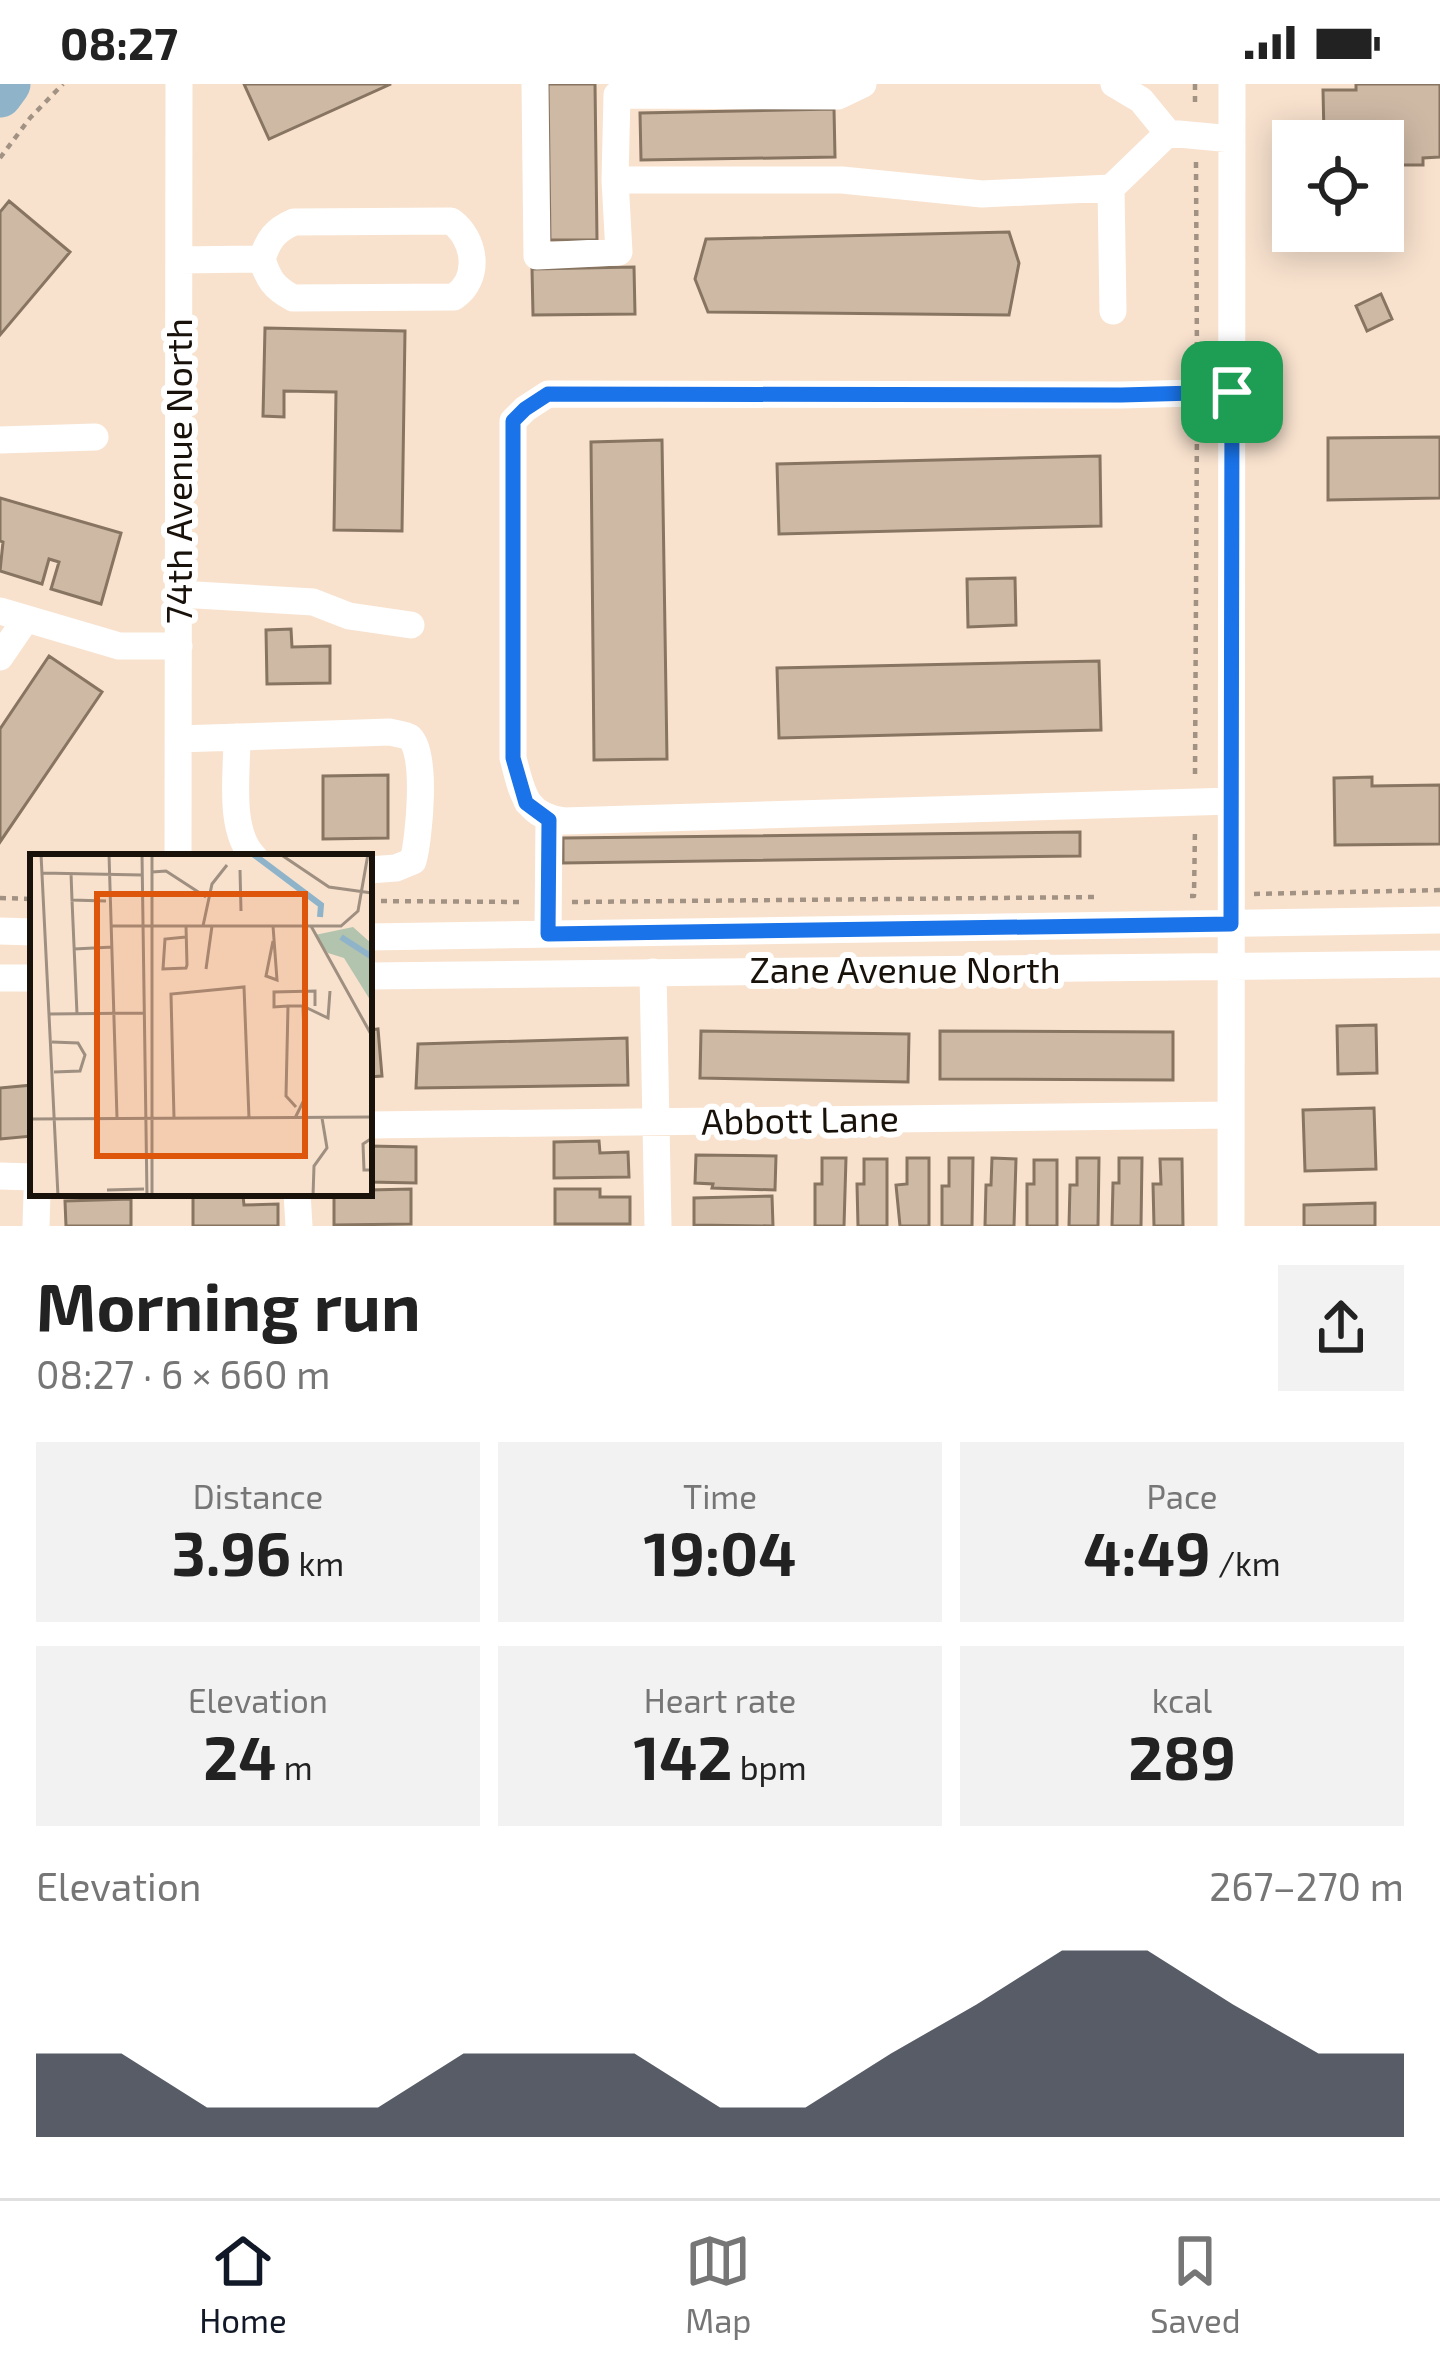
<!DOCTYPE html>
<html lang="en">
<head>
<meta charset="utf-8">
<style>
	:root { --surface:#fff; --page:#f2f2f2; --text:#222; --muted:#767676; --line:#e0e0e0; --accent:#111827 }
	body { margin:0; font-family:"Exo 2",sans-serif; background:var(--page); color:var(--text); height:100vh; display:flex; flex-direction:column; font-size:45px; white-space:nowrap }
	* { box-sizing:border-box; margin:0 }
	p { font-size:39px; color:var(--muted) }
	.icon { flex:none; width:66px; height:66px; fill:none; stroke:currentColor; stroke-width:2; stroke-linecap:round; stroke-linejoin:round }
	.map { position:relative; height:1142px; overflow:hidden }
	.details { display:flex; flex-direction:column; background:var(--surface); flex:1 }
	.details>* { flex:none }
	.buttons { position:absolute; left:1272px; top:36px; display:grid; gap:24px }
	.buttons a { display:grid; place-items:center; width:132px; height:132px; border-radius:0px; background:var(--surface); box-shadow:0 6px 30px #0003; font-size:60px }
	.pin { position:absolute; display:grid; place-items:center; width:102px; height:102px; color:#fff; margin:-51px; border-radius:24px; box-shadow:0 6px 18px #0006 }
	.round { display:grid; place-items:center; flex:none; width:126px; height:126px; border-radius:0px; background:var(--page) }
	.headline { display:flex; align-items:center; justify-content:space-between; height:204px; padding:0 36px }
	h1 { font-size:66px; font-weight:700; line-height:90px }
	.stats { display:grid; grid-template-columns:repeat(3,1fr); gap:18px; height:204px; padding:12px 36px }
	.stats div { display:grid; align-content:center; border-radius:0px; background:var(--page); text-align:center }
	.stats b { font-size:60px; font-weight:700 }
	.stats small { font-size:33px; font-weight:400 }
	.stats p { font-size:33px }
	.chart { height:336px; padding:24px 36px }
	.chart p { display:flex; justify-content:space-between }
	.chart svg { width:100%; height:216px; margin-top:12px; fill:var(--accent); opacity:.7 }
	.status { display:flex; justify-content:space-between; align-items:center; height:84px; padding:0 60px; background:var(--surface); direction:ltr }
	.status svg { height:33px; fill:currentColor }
	.dock { display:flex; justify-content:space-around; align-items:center; height:168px; border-top:3px solid var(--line); background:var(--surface); font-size:33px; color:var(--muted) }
	.dock a { display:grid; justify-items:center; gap:6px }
	.dock .active { color:var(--accent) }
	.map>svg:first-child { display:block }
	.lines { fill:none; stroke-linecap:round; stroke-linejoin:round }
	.river { stroke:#8fb4c9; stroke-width:45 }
	.building { fill:#ceb9a5; stroke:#877461; stroke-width:3 }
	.path { stroke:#a29283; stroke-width:4.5; stroke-dasharray:6 6; stroke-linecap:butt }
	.minor { stroke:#fff; stroke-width:27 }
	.route-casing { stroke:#fff; stroke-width:24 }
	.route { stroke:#1a73e8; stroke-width:15 }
	.labels { text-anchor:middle; stroke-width:12; stroke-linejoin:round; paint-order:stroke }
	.street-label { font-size:36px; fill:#19120b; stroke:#fff }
	.inset-river { fill:none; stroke:#8fb4c9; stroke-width:6 }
	.inset-road { fill:none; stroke:#9f8f80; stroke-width:3 }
	.view { fill:#de550c; fill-opacity:0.15; stroke:#de550c; stroke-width:6 }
	.inset-edge { fill:none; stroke:#19120b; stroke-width:6 }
</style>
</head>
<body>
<div class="status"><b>08:27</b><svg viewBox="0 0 49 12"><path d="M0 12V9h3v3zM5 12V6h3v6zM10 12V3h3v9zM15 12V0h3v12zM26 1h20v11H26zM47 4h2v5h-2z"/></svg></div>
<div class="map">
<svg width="1440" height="1142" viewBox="0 0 1440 1142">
	<rect width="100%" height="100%" fill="#f8e2ce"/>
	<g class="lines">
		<!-- river -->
		<path class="river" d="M 0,11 L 8,0"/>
	</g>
	<!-- building -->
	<path class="building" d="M 244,0 L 391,0 L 269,55 Z
		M 548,0 L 595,0 L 597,156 L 550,156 Z
		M 1356,0 L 1440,0 L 1440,73 L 1423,74 L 1423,81 L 1383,81 L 1383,57 L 1357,57 L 1357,52 L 1324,52 L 1323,6 L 1356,6 Z
		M 834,25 L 835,73 L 641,76 L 640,29 Z
		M 9,117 L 70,168 L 0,251 L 0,128 Z
		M 1009,148 L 1019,179 L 1009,231 L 708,228 L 695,195 L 706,155 Z
		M 634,183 L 635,230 L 533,231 L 532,185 Z
		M 1381,210 L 1392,235 L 1367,247 L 1356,222 Z
		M 265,244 L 405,247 L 402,447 L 334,446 L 336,308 L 284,307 L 284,333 L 263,332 Z
		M 1440,353 L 1440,414 L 1328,416 L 1328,354 Z
		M 662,356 L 667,675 L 594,676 L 591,358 Z
		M 1100,372 L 1101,442 L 779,450 L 777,380 Z
		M 0,414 L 121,449 L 101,520 L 51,505 L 59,478 L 49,475 L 42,500 L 0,487 L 3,458 L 0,457 Z
		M 1015,494 L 1016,541 L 968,543 L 967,495 Z
		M 291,545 L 292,563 L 330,562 L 330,599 L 267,600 L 266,546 Z
		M 49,572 L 102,608 L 0,758 L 0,645 Z
		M 1099,577 L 1101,646 L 779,654 L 777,584 Z
		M 388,691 L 388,754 L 323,755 L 323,692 Z
		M 1372,693 L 1372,702 L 1440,701 L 1440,760 L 1335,761 L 1334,694 Z
		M 1080,748 L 1080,772 L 563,779 L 563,754 Z
		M 1376,941 L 1377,989 L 1338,990 L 1337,942 Z
		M 378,945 L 382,992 L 369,993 L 369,946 Z
		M 701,947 L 909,950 L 908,998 L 700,994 Z
		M 940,947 L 1173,948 L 1173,996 L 940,995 Z
		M 627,954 L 628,1001 L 416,1004 L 418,960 Z
		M 33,1001 L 33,1052 L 0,1055 L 0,1004 Z
		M 1374,1024 L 1376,1085 L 1305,1087 L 1303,1026 Z
		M 599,1057 L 600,1069 L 628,1068 L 629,1093 L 554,1094 L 554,1058 Z
		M 369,1062 L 416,1063 L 416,1099 L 369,1098 Z
		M 696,1071 L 776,1072 L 775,1106 L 712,1104 L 713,1100 L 695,1099 Z
		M 822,1074 L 846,1074 L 844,1142 L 815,1142 L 815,1100 L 822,1100 Z
		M 907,1074 L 929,1074 L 929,1142 L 900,1142 L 896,1101 L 907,1100 Z
		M 949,1074 L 973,1074 L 972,1142 L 942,1142 L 942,1102 L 949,1102 Z
		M 992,1074 L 1016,1075 L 1014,1142 L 985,1142 L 986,1101 L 991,1101 Z
		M 1077,1074 L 1099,1074 L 1098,1142 L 1069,1142 L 1070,1101 L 1077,1101 Z
		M 1119,1074 L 1142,1074 L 1141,1142 L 1112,1142 L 1113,1099 L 1119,1099 Z
		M 864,1075 L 887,1075 L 887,1142 L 858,1142 L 857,1100 L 864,1100 Z
		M 1160,1075 L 1182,1075 L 1183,1142 L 1154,1142 L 1153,1100 L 1161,1100 Z
		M 1034,1076 L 1057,1076 L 1057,1142 L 1027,1142 L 1027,1100 L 1034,1100 Z
		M 411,1105 L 411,1140 L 334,1141 L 334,1113 L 362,1113 L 362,1109 L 369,1109 L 369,1106 Z
		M 555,1105 L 600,1105 L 600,1113 L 630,1113 L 630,1140 L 555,1140 Z
		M 243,1112 L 244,1121 L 278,1120 L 278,1142 L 193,1142 L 193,1113 Z
		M 772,1112 L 773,1142 L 694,1141 L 694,1114 Z
		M 131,1115 L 131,1142 L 66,1142 L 65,1117 Z
		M 1375,1119 L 1375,1142 L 1304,1142 L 1304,1121 Z"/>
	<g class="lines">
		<!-- path -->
		<path class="path" d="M 1195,0 L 1195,24
			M 0,74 L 30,34 L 63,0
			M 1196,78 L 1197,282
			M 1195,690 L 1197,336
			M 1254,810 L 1440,806
			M 1190,812 L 1194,812 L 1195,744
			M 0,814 L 33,815
			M 369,817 L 524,818
			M 572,818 L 1100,813"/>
		<!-- minor -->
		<path class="minor" d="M 535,0 L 537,172 L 619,168 L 615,96
			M 863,0 L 838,12 L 617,11 L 615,96 L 842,96 L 982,110 L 1111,104 L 1168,49
			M 1114,0 L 1141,16 L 1168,49 L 1232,55
			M 1111,104 L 1113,227
			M 179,176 L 262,175 C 268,156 275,146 294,138 L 451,137 C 476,155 481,195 454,213 L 293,214 C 274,204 268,195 262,175
			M 0,356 L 95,353
			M 179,510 L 313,518 L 349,532 L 411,541
			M 0,527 L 119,562 L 179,562
			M 0,573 L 26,535
			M 237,653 C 237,689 228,747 254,773
			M 178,655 L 390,648 C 396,650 403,650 409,653 C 428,666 419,756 413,777 L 396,784 L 369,786
			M 1231,717 L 564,737 C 524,732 522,707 513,674 L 513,337 L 525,325 L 548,310 L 1121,311 L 1232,308
			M 178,773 L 179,0
			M 0,847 L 33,848
			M 548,850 L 549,735
			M 369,853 L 1440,836
			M 653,888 L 658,1142
			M 369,892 L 1440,880
			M 0,894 L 33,894
			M 369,1041 L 1231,1031
			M 0,1092 L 33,1093
			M 297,1109 L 299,1142
			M 36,1142 L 37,1109
			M 1231,1142 L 1232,0"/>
	</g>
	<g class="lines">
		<defs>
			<path id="route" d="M 1232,308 L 1231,840 L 548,850 L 549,736 L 526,719 L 513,674 L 513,337 L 525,325 L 548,310 L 1121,311 Z"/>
		</defs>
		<!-- route casing -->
		<use href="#route" class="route-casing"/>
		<!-- route -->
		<use href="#route" class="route"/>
	</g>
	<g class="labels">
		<!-- street labels -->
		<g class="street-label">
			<text transform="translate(179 387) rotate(-90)" y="13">74th Avenue North</text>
			<text x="905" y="899">Zane Avenue North</text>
			<text transform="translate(800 1036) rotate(-1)" y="13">Abbott Lane</text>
		</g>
	</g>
	<!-- overview -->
	<g transform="translate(30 770)">
		<rect width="342" height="342" fill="#f8e2ce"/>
		<path d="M 323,73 L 342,90 L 342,149 L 314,104 L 298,99 L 285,81 Z" fill="#b2c3ae"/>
		<path class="inset-river" d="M 223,0 L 291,51 L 290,63M 311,83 L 342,103"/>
		<path class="inset-road" d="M 11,0 L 28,342M 79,0 L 87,264M 112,0 L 117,342M 250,0 L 299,33 L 342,39M 210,16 L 211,57M 122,18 L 136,17 L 176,43M 12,19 L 112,21M 41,19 L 42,46 L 76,47M 42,46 L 47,160M 80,72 L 311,72 L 328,57 L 338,0M 156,72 L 157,111 L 156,114 L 133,115 L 135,85 L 156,83M 173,72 L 182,30 L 197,11M 243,72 L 247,126 L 236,122 L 243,87M 281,72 L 342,182M 44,95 L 83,93M 176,115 L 182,72M 258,152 L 244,153 L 244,138 L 285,137 L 285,152M 273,152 L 298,164 L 300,137M 20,160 L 113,159M 22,188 L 48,189 L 55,201 L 50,217 L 24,218M 144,264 L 141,140 L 214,133 L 219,264M 265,264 L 276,242 L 273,152 L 258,152 L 256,242 L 266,253M 0,265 L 342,263M 342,284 L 333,290 L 334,316 L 342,316M 77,336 L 114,335M 122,342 L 122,0M 283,342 L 284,312 L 297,294 L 292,264"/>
		<path class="view" d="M 67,40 L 275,40 L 275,302 L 67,302 Z"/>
		<rect width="342" height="342" class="inset-edge"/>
	</g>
</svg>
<div class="buttons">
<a><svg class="icon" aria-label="locate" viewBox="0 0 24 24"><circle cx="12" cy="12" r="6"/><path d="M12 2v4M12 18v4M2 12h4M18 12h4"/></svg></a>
</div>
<div class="pin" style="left:1232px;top:308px;background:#1e9e55"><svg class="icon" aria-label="arrive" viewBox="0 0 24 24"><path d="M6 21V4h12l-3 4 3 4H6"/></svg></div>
</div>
<section class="details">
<div class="headline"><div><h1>Morning run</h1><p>08:27 · 6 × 660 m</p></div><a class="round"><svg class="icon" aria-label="share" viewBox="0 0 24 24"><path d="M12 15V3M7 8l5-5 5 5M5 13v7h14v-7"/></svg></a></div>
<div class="stats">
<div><p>Distance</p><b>3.96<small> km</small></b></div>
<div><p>Time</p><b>19:04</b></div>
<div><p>Pace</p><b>4:49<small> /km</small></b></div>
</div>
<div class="stats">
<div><p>Elevation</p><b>24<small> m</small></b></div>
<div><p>Heart rate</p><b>142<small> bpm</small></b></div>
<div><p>kcal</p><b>289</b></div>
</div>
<div class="chart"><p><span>Elevation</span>267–270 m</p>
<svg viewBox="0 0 160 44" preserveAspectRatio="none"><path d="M0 44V27L10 27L20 38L30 38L40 38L50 27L60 27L70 27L80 38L90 38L100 27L110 17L120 6L130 6L140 17L150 27L160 27V44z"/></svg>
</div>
</section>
<nav class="dock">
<a class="active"><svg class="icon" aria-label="home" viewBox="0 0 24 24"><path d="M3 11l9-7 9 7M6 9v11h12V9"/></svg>Home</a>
<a><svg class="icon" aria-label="map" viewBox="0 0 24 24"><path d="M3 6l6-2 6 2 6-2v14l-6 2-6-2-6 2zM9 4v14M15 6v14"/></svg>Map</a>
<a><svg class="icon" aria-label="saved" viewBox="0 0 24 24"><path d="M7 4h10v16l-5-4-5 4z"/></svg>Saved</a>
</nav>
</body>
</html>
